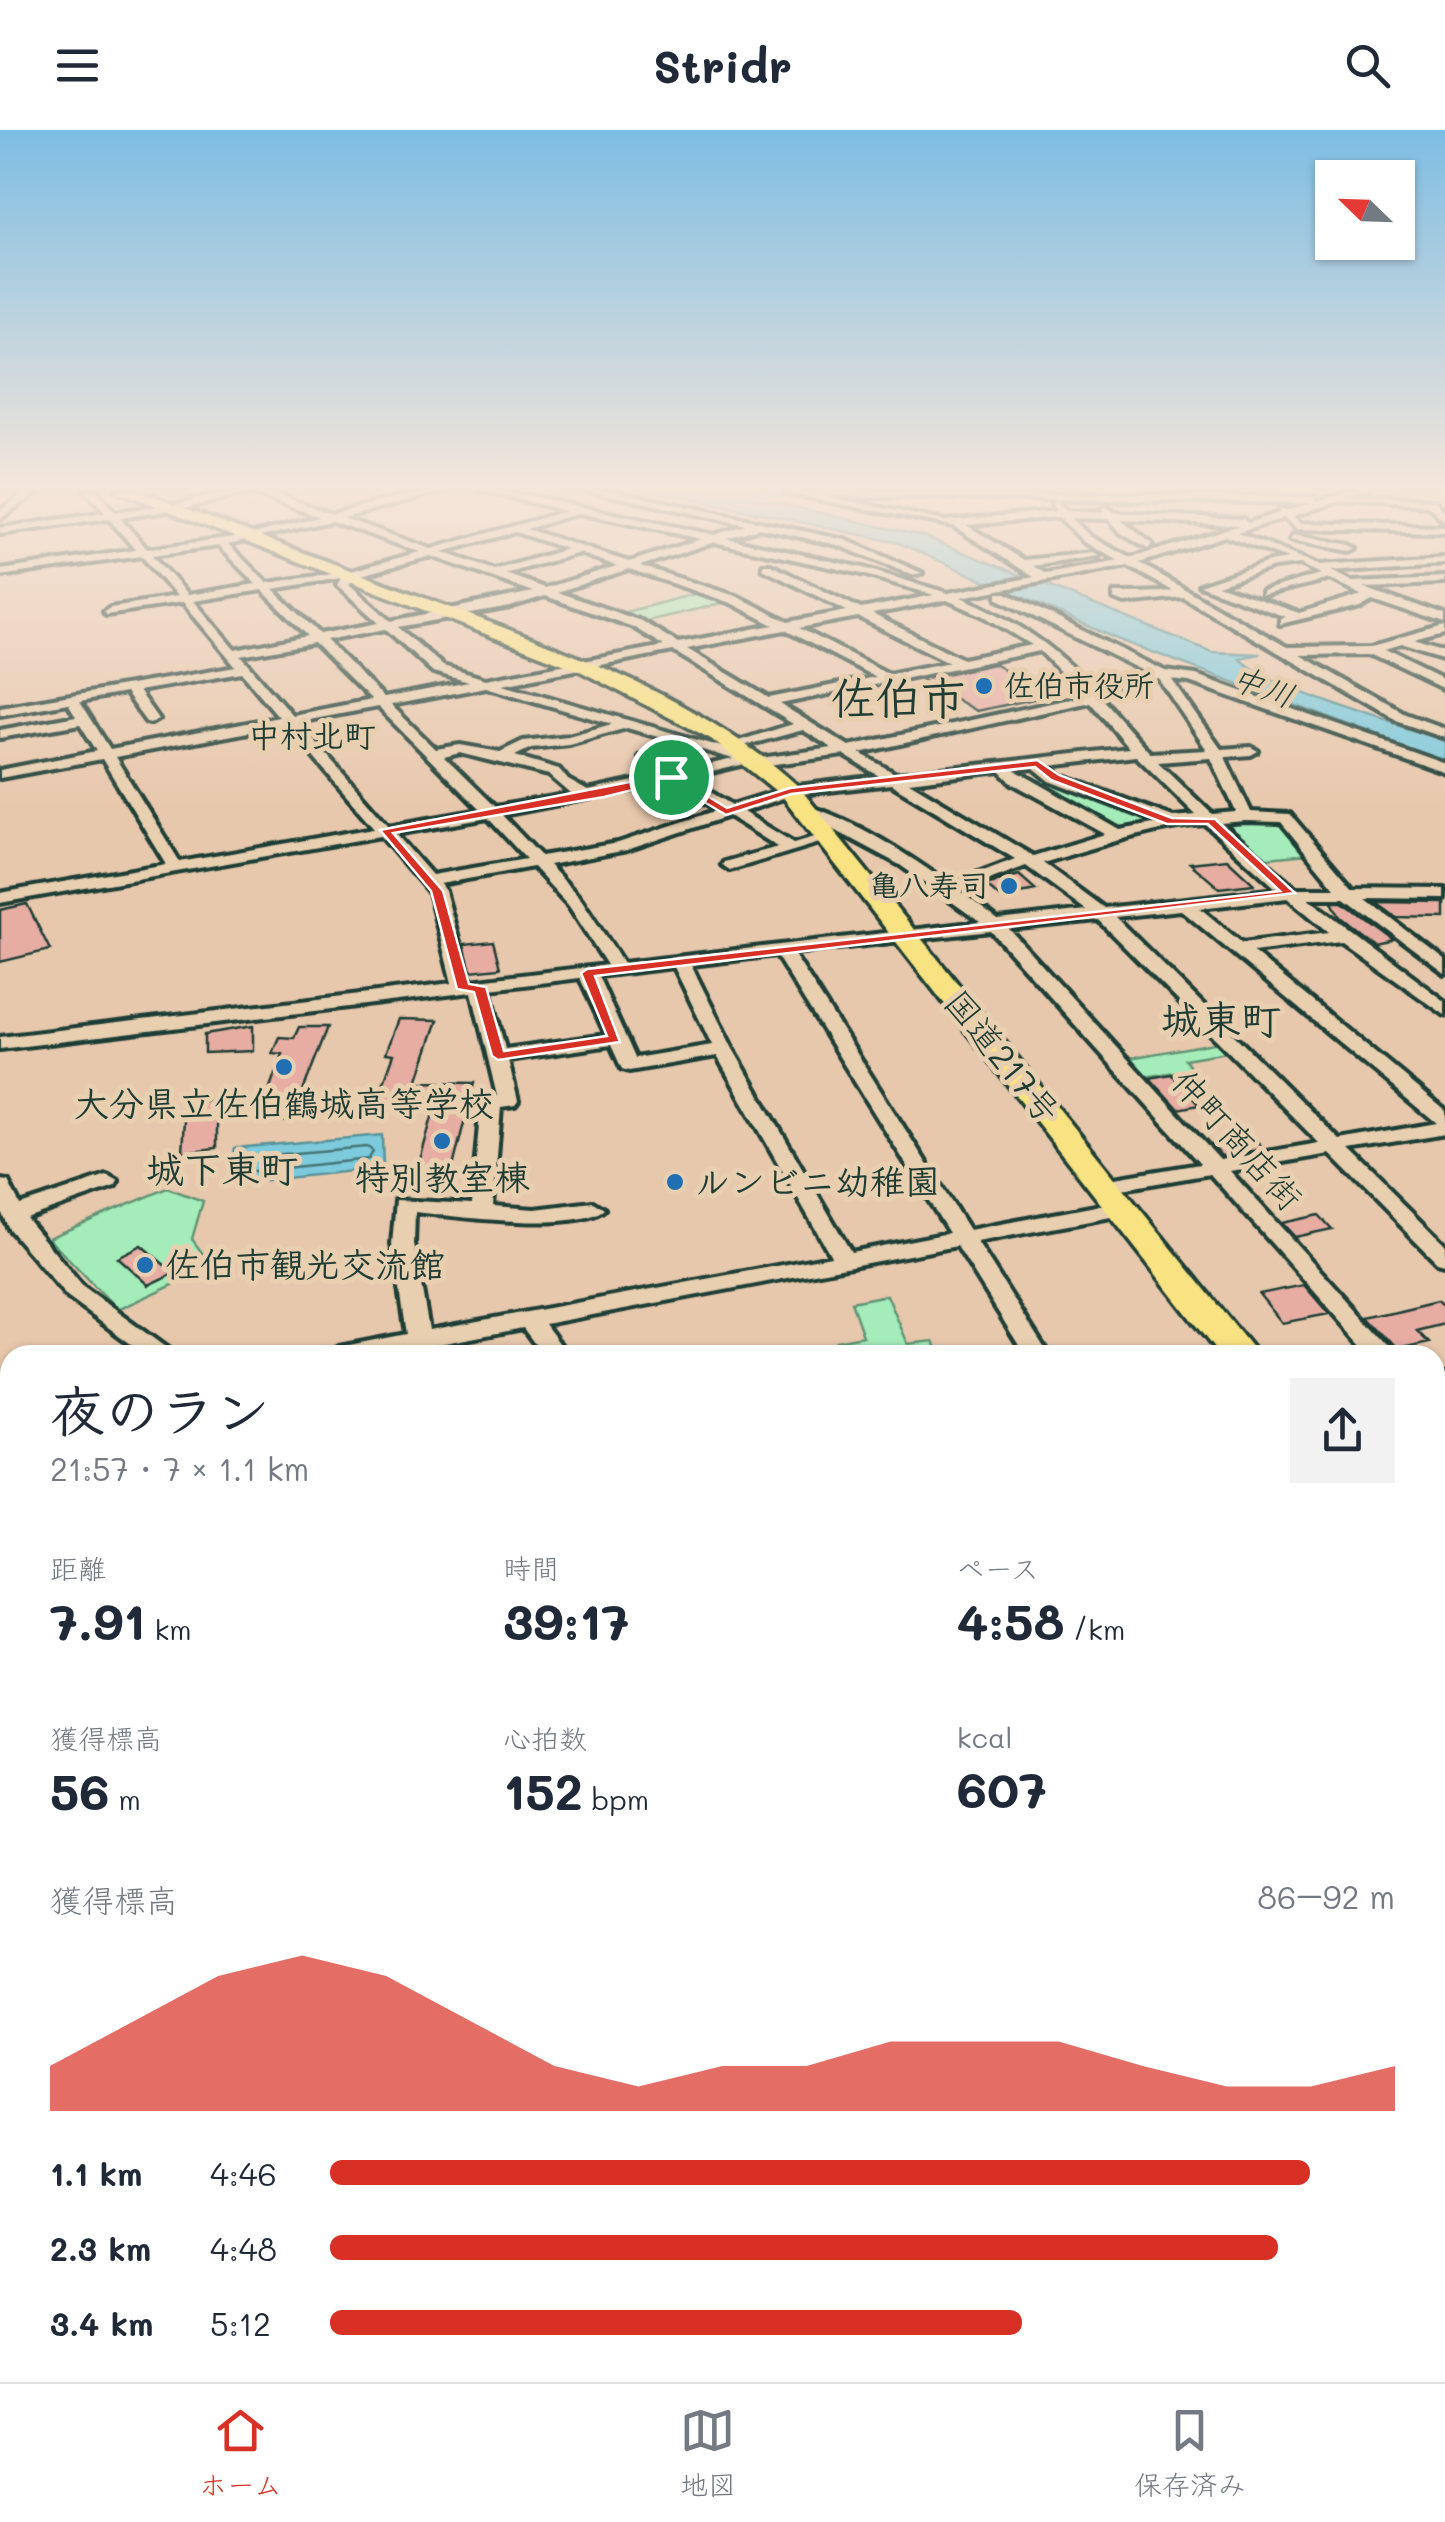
<!DOCTYPE html>
<html lang="ja">
<head>
<meta charset="utf-8">
<style>
	:root { --surface:#fff; --page:#f2f2f3; --text:#1f2937; --muted:#747a83; --line:#e0e1e3; --accent:#d93025 }
	body { margin:0; font-family:Mali,"Klee One",sans-serif; background:var(--page); color:var(--text); height:100vh; display:flex; flex-direction:column; font-size:38px; white-space:nowrap }
	* { box-sizing:border-box; margin:0 }
	p { font-size:32px; color:var(--muted) }
	.icon { flex:none; width:55px; height:55px; fill:none; stroke:currentColor; stroke-width:2; stroke-linecap:round; stroke-linejoin:round }
	.map { position:relative; flex:1; overflow:hidden }
	.sheet { position:absolute; left:0px; top:1215px; width:1445px; height:1038px; display:flex; flex-direction:column; background:var(--surface); border-radius:30px 30px 0 0; box-shadow:0 2px 8px #0004 }
	.sheet>* { flex:none }
	.needle { width:65px; rotate:293deg }
	.fabs { position:absolute; left:1315px; top:30px; display:grid; gap:20px }
	.fabs a { display:grid; place-items:center; width:100px; height:100px; border-radius:0px; background:var(--surface); box-shadow:0 2px 8px #0004; font-size:50px }
	.pin { position:absolute; display:grid; place-items:center; width:85px; height:85px; color:#fff; margin:-42px; border:5px solid #fff; border-radius:50%; box-shadow:0 2px 10px #0007 }
	.round { display:grid; place-items:center; flex:none; width:105px; height:105px; border-radius:0px; background:var(--page) }
	.overview { display:flex; align-items:center; justify-content:space-between; height:170px; padding:0 50px }
	h1 { font-size:55px; font-weight:700; line-height:75px }
	.stats { display:grid; grid-template-columns:repeat(3,1fr); gap:15px; height:170px; padding:10px 50px }
	.stats div { display:grid; align-content:center }
	.stats b { font-size:50px; font-weight:700 }
	.stats small { font-size:28px; font-weight:400 }
	.stats p { font-size:28px }
	.chart { height:280px; padding:20px 50px }
	.chart p { display:flex; justify-content:space-between }
	.chart svg { width:100%; height:180px; margin-top:10px; fill:var(--accent); opacity:.7 }
	ul { padding:0 50px; list-style:none; font-size:32px }
	li { display:grid; grid-template-columns:160px 120px 1fr; align-items:center; height:75px }
	li i { height:25px; border-radius:12px; background:var(--accent) }
	header { display:flex; justify-content:space-between; align-items:center; height:130px; padding:0 50px; background:var(--surface); font-size:45px; font-weight:700 }
	.tabs { display:flex; justify-content:space-around; align-items:center; height:140px; border-top:2px solid var(--line); background:var(--surface); font-size:28px; color:var(--muted) }
	.tabs a { display:grid; justify-items:center; gap:5px }
	.tabs .selected { color:var(--accent) }
	.map>svg:first-child { display:block }
	.green { fill:#a4ecb9; stroke:#629476; stroke-width:2.5 }
	.water { fill:#7dcadc; stroke:#579299; stroke-width:2.5 }
	.lines { fill:none; stroke-linecap:round; stroke-linejoin:round }
	.shore { stroke:#457577; stroke-width:2.5 }
	.stream { stroke:#579299; stroke-width:10 }
	.river { fill:#7dcadc; fill-rule:evenodd }
	.building { fill:#e7ada3; stroke:#1f3d34; stroke-width:2.5 }
	.minor-casing { stroke:#1f3d34; stroke-width:8 }
	.highway-casing { stroke:#1f3d34; stroke-width:7 }
	.minor { fill:#e8cfb0; fill-rule:evenodd }
	.highway { fill:#f8e281; fill-rule:evenodd }
	.route { fill:#d93025; stroke:#fff; stroke-width:2.5; fill-rule:evenodd }
	.poi-dot { fill:#1f6fb2; stroke:#e8cfb0; stroke-width:4 }
	.labels { text-anchor:middle; stroke-width:10; stroke-linejoin:round; paint-order:stroke }
	.far-poi-label { font-size:30px; font-weight:bold; fill:#1f3d34; stroke:#e8cfb0; text-anchor:start }
	.far-water-label { font-size:32px; font-style:italic; fill:#24443c; stroke:#e8cfb0 }
	.far-neighbourhood-label { font-size:32px; font-weight:bold; fill:#1f3d34; stroke:#e8cfb0 }
	.street-label { font-size:35px; fill:#1f3d34; stroke:#e8cfb0 }
	.poi-label { font-size:35px; font-weight:bold; fill:#1f3d34; stroke:#e8cfb0 }
	.neighbourhood-label { font-size:38px; font-weight:bold; fill:#1f3d34; stroke:#e8cfb0 }
	.quarter-label { font-size:40px; font-weight:bold; fill:#1f3d34; stroke:#e8cfb0 }
	.far-town-label { font-size:45px; font-weight:bold; fill:#1f3d34; stroke:#e8cfb0 }
</style>
</head>
<body>
<header><svg class="icon" aria-label="menu" viewBox="0 0 24 24"><path d="M4 6h16M4 12h16M4 18h16"/></svg>Stridr<svg class="icon" aria-label="search" viewBox="0 0 24 24"><circle cx="10" cy="10" r="6"/><path d="M15 15l6 6"/></svg></header>
<div class="map">
<svg width="1445" height="2252" viewBox="0 0 1445 2252">
	<rect width="100%" height="100%" fill="#e8c8ad"/>
	<filter id="ink" filterUnits="userSpaceOnUse"><feTurbulence type="fractalNoise" baseFrequency=".01" numOctaves="2"/><feDisplacementMap in="SourceGraphic" scale="20" xChannelSelector="R" yChannelSelector="G"/><feConvolveMatrix kernelMatrix="1 2 1 2 8 2 1 2 1" color-interpolation-filters="sRGB"/></filter>
	<g filter="url(#ink)">
		<!-- green -->
		<path class="green" d="M 706,461 L 733,471 L 642,492 L 618,484 Z
			M 1050,648 L 1166,692 L 1119,703 L 1027,653 Z
			M 1282,689 L 1309,724 L 1267,728 L 1224,692 Z
			M 1225,911 L 1233,921 L 1185,929 L 1192,939 L 1140,948 L 1124,929 Z
			M 168,1058 L 203,1071 L 192,1109 L 212,1136 L 117,1180 L 48,1108 Z
			M 887,1165 L 908,1214 L 934,1211 L 940,1225 L 839,1225 L 836,1211 L 863,1206 L 851,1172 Z
			M 0,1267 L 10,1269 L 10,1425 L 0,1437 Z
			M 10,1486 L 10,2242 L 637,2242 L 642,2252 L 0,2252 L 0,1490 Z"/>
		<!-- water -->
		<path class="water" d="M 652,360 L 759,360 L 750,367 L 923,406 L 1212,522 L 1260,524 L 1239,528 C 1266,558 1400,595 1445,611 L 1445,631 L 1120,510 L 899,413 Z
			M 382,1005 L 383,1038 L 229,1054 L 235,1018 Z"/>
		<g class="lines">
			<!-- shore -->
			<path class="shore" d="M 367,1017 L 373,1021 L 369,1029 L 247,1042 L 242,1037 L 247,1027 Z"/>
			<!-- stream -->
			<path class="stream" d="M 497,2252 L 503,2242"/>
			<!-- river -->
			<path class="river" d="M 705,360 L 995,360 L 987,365 L 712,368 L 706,367 Z
				M 1071,360 L 1321,363 L 1330,368 L 1321,373 L 1079,365 Z"/>
		</g>
		<!-- building -->
		<path class="building" d="M 994,534 L 1049,566 L 976,581 L 921,549 Z
			M 1227,729 L 1254,754 L 1219,758 L 1190,733 Z
			M 1019,745 L 1036,760 L 999,767 L 986,755 Z
			M 1332,772 L 1342,772 L 1392,809 L 1374,813 L 1340,787 Z
			M 1376,772 L 1445,773 L 1445,788 L 1396,787 Z
			M 27,774 L 50,820 L 0,832 L 0,780 Z
			M 493,811 L 500,838 L 471,841 L 464,814 Z
			M 399,889 L 438,890 L 417,952 L 474,953 L 451,1045 L 417,1041 L 436,973 L 377,971 L 394,924 L 386,923 Z
			M 253,896 L 253,921 L 205,923 L 205,904 Z
			M 299,897 L 328,897 L 291,991 L 258,991 L 282,924 L 272,923 L 279,907 L 294,908 Z
			M 1171,944 L 1199,975 L 1178,979 L 1150,948 Z
			M 209,969 L 217,975 L 217,1018 L 182,1022 L 185,972 Z
			M 1254,1008 L 1264,1019 L 1221,1026 L 1212,1015 Z
			M 1319,1085 L 1332,1099 L 1295,1107 L 1282,1093 Z
			M 141,1115 L 174,1143 L 148,1155 L 117,1127 Z
			M 1304,1155 L 1329,1184 L 1282,1193 L 1259,1164 Z
			M 1439,1170 L 1445,1176 L 1445,1194 L 1417,1201 L 1429,1213 L 1398,1220 L 1368,1187 Z"/>
		<g class="lines">
			<defs>
				<path id="minor" d="M 28,360 L 40,360 L 0,389 L 0,381 Z
					M 85,360 L 96,360 L 115,382 L 180,373 L 231,360 L 264,360 L 332,384 L 428,360 L 446,360 L 343,388 L 431,419 L 567,381 L 480,360 L 501,360 L 714,405 L 746,395 L 587,360 L 608,360 L 845,410 L 922,443 L 912,445 L 838,415 L 759,398 L 727,408 L 863,438 L 948,463 L 1034,447 L 953,396 L 786,363 L 818,360 L 1313,367 L 1317,372 L 1354,360 L 1371,360 L 1350,368 L 1435,371 L 1445,382 L 1445,391 L 1428,376 L 1340,371 L 1293,386 L 1300,393 L 1445,396 L 1445,402 L 1297,399 L 1284,388 L 1237,403 L 1319,435 L 1445,427 L 1445,433 L 1331,441 L 1352,451 L 1445,447 L 1445,453 L 1364,456 L 1445,485 L 1445,493 L 1372,468 L 1360,475 L 1280,494 L 1280,488 L 1286,487 L 1199,455 L 1269,432 L 1288,429 L 1225,406 L 1139,433 L 1287,517 L 1371,516 L 1445,496 L 1445,504 L 1414,512 L 1445,522 L 1445,530 L 1400,516 L 1383,521 L 1445,551 L 1445,560 L 1369,524 L 1300,525 L 1406,585 L 1445,599 L 1445,608 L 1396,591 L 1183,467 L 1125,473 L 1114,469 L 1114,463 C 1133,463 1153,463 1173,461 L 1128,436 L 961,467 C 1010,488 1051,513 1087,552 L 1148,543 L 998,469 L 998,463 L 1006,463 L 1165,541 L 1196,545 L 1445,633 L 1445,642 L 1189,552 L 1172,550 L 1221,619 L 1251,617 L 1258,621 L 1251,625 L 1225,627 L 1251,682 L 1290,684 L 1353,758 L 1445,759 L 1445,769 L 1365,768 L 1445,830 L 1445,844 L 1344,768 L 1308,768 L 1445,871 L 1445,885 L 1341,811 L 1253,822 L 1445,981 L 1445,1004 L 1350,1020 L 1445,1114 L 1445,1134 L 1437,1132 L 1330,1024 L 1230,1041 L 1397,1225 L 1371,1225 L 1210,1044 L 1105,1062 L 1097,1061 L 1094,1056 L 1097,1051 L 1200,1034 L 991,801 L 793,823 L 969,1100 L 1122,1071 L 1133,1078 L 1122,1085 L 977,1112 L 1049,1225 L 1025,1225 L 957,1116 L 545,1194 L 568,1225 L 543,1225 L 523,1198 L 382,1225 L 327,1225 L 339,1217 L 406,1204 L 392,1114 L 396,1070 L 472,1074 L 481,972 L 484,968 L 497,966 L 472,862 L 0,919 L 0,907 L 452,853 L 429,762 L 381,706 L 0,773 L 0,763 L 166,734 L 102,629 L 0,648 L 0,640 L 97,621 L 80,594 L 0,608 L 0,600 L 76,586 L 68,573 L 0,585 L 0,577 L 236,537 L 182,473 L 106,484 L 104,481 L 110,477 L 176,467 L 142,426 L 0,446 L 0,440 L 136,420 L 109,389 L 0,404 L 0,398 L 105,383 ZM 249,362 L 320,387 L 249,405 L 147,419 L 120,388 L 180,379 ZM 824,366 L 1312,373 L 1288,380 L 1279,379 L 1279,383 L 1248,393 L 1243,389 L 1115,383 L 1106,376 L 1101,379 L 1104,383 L 1066,381 L 1057,371 L 1052,374 L 1056,381 L 945,391 ZM 579,383 L 701,409 L 629,432 L 526,399 ZM 1059,387 L 1084,412 L 1119,431 L 1046,444 L 1033,436 L 1099,426 L 1093,423 L 1024,430 L 966,395 ZM 1070,388 L 1109,389 L 1121,403 L 1148,419 L 1152,414 L 1121,390 L 1240,395 L 1131,428 L 1091,407 ZM 331,391 L 420,422 L 347,442 L 267,453 L 228,414 ZM 515,402 L 567,419 L 494,440 L 442,422 ZM 714,412 L 862,444 L 934,465 L 861,479 L 771,435 L 763,435 L 763,439 L 847,481 L 788,492 L 739,467 L 640,436 ZM 218,416 L 256,454 L 187,465 L 152,425 ZM 579,423 L 617,436 L 545,458 L 505,444 ZM 431,426 L 533,462 L 391,491 L 349,454 L 358,446 ZM 1300,434 L 1321,444 L 1262,461 L 1262,465 L 1330,449 L 1362,464 L 1299,483 L 1217,455 L 1274,437 ZM 629,439 L 731,473 L 774,495 L 678,513 L 641,491 L 557,462 ZM 341,448 L 337,455 L 379,493 L 320,504 L 273,459 ZM 262,460 L 308,506 L 235,520 L 193,471 ZM 545,466 L 633,497 L 664,516 L 486,549 L 443,536 L 398,497 L 510,477 ZM 947,470 L 984,486 L 1032,515 L 963,529 L 872,484 ZM 858,487 L 949,532 L 889,544 L 799,498 ZM 386,499 L 433,542 L 469,552 L 384,568 L 326,510 ZM 785,500 L 875,547 L 769,568 L 687,519 ZM 314,513 L 371,570 L 292,585 L 241,526 ZM 673,521 L 793,594 L 732,613 L 732,619 L 803,600 L 832,618 L 760,628 L 503,554 ZM 1040,521 L 1084,566 L 849,616 L 780,574 ZM 242,543 L 279,587 L 110,619 L 80,571 L 125,563 L 146,592 L 151,593 L 158,589 L 138,561 ZM 1159,549 L 1207,620 L 1150,623 L 1093,559 ZM 486,557 L 612,594 L 568,606 L 523,611 L 500,622 L 460,615 L 436,619 L 391,575 ZM 1090,572 L 1129,618 L 896,644 L 860,623 ZM 378,577 L 480,680 L 389,696 L 298,592 ZM 286,595 L 374,698 L 180,732 L 115,627 ZM 627,598 L 733,629 L 677,642 L 645,625 L 640,626 L 640,632 L 662,645 L 588,661 L 568,650 L 559,639 L 515,626 L 531,618 L 569,614 ZM 460,623 L 549,645 L 571,664 L 495,677 L 444,627 ZM 844,625 L 879,646 L 790,657 L 732,675 L 687,648 L 749,633 L 760,636 ZM 1136,626 L 1196,685 L 1173,687 L 1060,645 L 1049,636 ZM 1211,628 L 1236,682 L 1212,684 L 1158,632 ZM 1034,638 L 1050,651 L 1159,693 L 1120,700 L 1015,640 ZM 1000,641 L 1012,653 L 1105,704 L 1033,726 L 909,652 ZM 672,652 L 718,680 L 618,713 L 541,726 L 502,685 ZM 891,654 L 1015,729 L 949,754 C 905,723 857,691 805,675 L 797,680 L 900,735 L 980,792 L 623,833 L 581,769 L 549,735 L 627,720 L 729,686 L 778,717 L 724,732 L 722,735 L 730,740 L 836,708 L 828,703 L 794,713 L 743,682 L 792,665 ZM 488,688 L 526,729 L 432,745 L 396,704 ZM 1245,691 L 1281,692 L 1335,758 L 1296,758 L 1221,693 ZM 1205,694 L 1277,759 L 1104,778 L 1043,733 C 1096,717 1151,698 1205,694 ZM 1026,736 L 1086,780 L 998,790 L 960,761 ZM 533,737 L 569,776 L 607,835 L 470,851 L 445,761 L 440,754 ZM 1288,768 L 1329,802 L 1242,813 L 1200,778 ZM 1181,780 L 1436,993 L 1340,1010 L 1115,787 ZM 1098,790 L 1319,1013 L 1220,1030 L 1009,799 ZM 776,825 L 949,1103 L 851,1122 L 733,919 L 691,835 ZM 674,837 L 712,915 L 635,928 L 598,846 ZM 580,848 L 606,905 L 505,919 L 490,859 ZM 611,915 L 622,939 L 629,941 L 717,926 L 831,1126 L 429,1200 L 414,1114 L 415,1082 C 452,1086 578,1103 604,1079 L 593,1072 L 535,1079 L 493,1076 L 501,977 L 515,975 L 518,971 L 508,930 Z
					M 1294,405 L 1351,415 L 1357,418 L 1351,421 L 1290,410 Z
					M 107,1046 L 118,1052 L 115,1057 L 26,1088 L 83,1157 L 176,1225 L 146,1225 L 67,1167 L 9,1099 L 0,1079 L 0,1050 L 8,1051 L 20,1075 Z
					M 1445,1245 L 1445,1261 L 1435,1263 L 1435,1247 Z
					M 1435,1271 L 1445,1275 L 1445,1300 L 1435,1296 Z
					M 10,1413 L 10,1435 L 0,1437 L 0,1416 Z
					M 1445,1716 L 1445,1749 L 1435,1753 L 1435,1720 Z"/>
				<path id="highway" d="M 115,360 L 138,360 C 241,399 344,438 446,476 C 570,523 698,566 798,656 L 1258,1225 L 1219,1225 L 782,666 L 711,609 L 576,539 Z
					M 1435,1449 L 1445,1452 L 1445,1495 L 1435,1492 Z"/>
			</defs>
			<!-- minor casing -->
			<use href="#minor" class="minor-casing"/>
			<!-- highway casing -->
			<use href="#highway" class="highway-casing"/>
			<!-- minor -->
			<use href="#minor" class="minor"/>
			<!-- highway -->
			<use href="#highway" class="highway"/>
		</g>
	</g>
	<!-- sky -->
	<linearGradient id="sky" x2="0" y2="1"><stop stop-color="#7dbde3"/><stop offset="0.53" stop-color="#f5e6da"/><stop offset="1" stop-color="#f5e6da" stop-opacity="0"/></linearGradient>
	<rect width="1445" height="676" fill="url(#sky)"/>
	<!-- route -->
	<path class="route" d="M 1037,630 L 1059,645 L 1172,688 L 1215,689 L 1295,763 L 595,846 L 620,912 L 498,930 L 492,926 L 474,862 L 457,859 L 431,761 L 380,700 L 671,644 L 727,678 L 790,658 ZM 1035,637 L 1051,650 L 1167,694 L 1208,694 L 1280,761 L 587,839 L 581,843 L 607,906 L 504,921 L 486,857 L 469,854 L 443,761 L 393,703 L 604,667 L 669,651 L 726,685 L 791,664 Z"/>
	<!-- markers -->
	<g class="poi-dot">
		<circle cx="984" cy="556" r="10"/>
		<circle cx="1009" cy="756" r="10"/>
		<circle cx="284" cy="937" r="10"/>
		<circle cx="442" cy="1011" r="10"/>
		<circle cx="675" cy="1052" r="10"/>
		<circle cx="145" cy="1135" r="10"/>
	</g>
	<g class="labels">
		<!-- far-poi labels -->
		<g class="far-poi-label">
			<text x="1004" y="566">佐伯市役所</text>
			<text x="989" y="766" text-anchor="end">亀八寿司</text>
		</g>
		<!-- far-water labels -->
		<g class="far-water-label">
			<text transform="translate(1263 557) rotate(20)" y="11">中川</text>
		</g>
		<!-- far-neighbourhood labels -->
		<g class="far-neighbourhood-label">
			<text x="312" y="617">中村北町</text>
		</g>
		<!-- street labels -->
		<g class="street-label">
			<text transform="translate(1002 927) rotate(51)" y="12">国道217号</text>
			<text transform="translate(1237 1010) rotate(48)" y="12">仲町商店街</text>
		</g>
		<!-- poi labels -->
		<g class="poi-label">
			<text x="284" y="986">大分県立佐伯鶴城高等学校</text>
			<text x="442" y="1060">特別教室棟</text>
			<text x="695" y="1064" text-anchor="start">ルンビニ幼稚園</text>
			<text x="165" y="1147" text-anchor="start">佐伯市観光交流館</text>
		</g>
		<!-- neighbourhood labels -->
		<g class="neighbourhood-label">
			<text x="222" y="1053">城下東町</text>
		</g>
		<!-- quarter labels -->
		<g class="quarter-label">
			<text x="1221" y="904">城東町</text>
		</g>
		<!-- far-town labels -->
		<g class="far-town-label">
			<text x="898" y="584">佐伯市</text>
		</g>
	</g>
</svg>
<div class="fabs">
<a><svg class="needle" viewBox="-14 -14 28 28"><path d="M0-13l5 13h-10z" fill="#e53935"/><path d="M0 13l5-13h-10z" fill="#747a83"/></svg></a>
</div>
<div class="pin" style="left:671px;top:647px;background:#1e9e55"><svg class="icon" aria-label="arrive" viewBox="0 0 24 24"><path d="M6 21V4h12l-3 4 3 4H6"/></svg></div>
<section class="sheet">
<div class="overview"><div><h1>夜のラン</h1><p>21:57 · 7 × 1.1 km</p></div><a class="round"><svg class="icon" aria-label="share" viewBox="0 0 24 24"><path d="M12 15V3M7 8l5-5 5 5M5 13v7h14v-7"/></svg></a></div>
<div class="stats">
<div><p>距離</p><b>7.91<small> km</small></b></div>
<div><p>時間</p><b>39:17</b></div>
<div><p>ペース</p><b>4:58<small> /km</small></b></div>
</div>
<div class="stats">
<div><p>獲得標高</p><b>56<small> m</small></b></div>
<div><p>心拍数</p><b>152<small> bpm</small></b></div>
<div><p>kcal</p><b>607</b></div>
</div>
<div class="chart"><p><span>獲得標高</span>86–92 m</p>
<svg viewBox="0 0 160 44" preserveAspectRatio="none"><path d="M0 44V33L10 22L20 11L30 6L40 11L50 22L60 33L70 38L80 33L90 33L100 27L110 27L120 27L130 33L140 38L150 38L160 33V44z"/></svg>
</div>
<ul>
<li><b>1.1 km</b>4:46<i style="width:92%"></i></li>
<li><b>2.3 km</b>4:48<i style="width:89%"></i></li>
<li><b>3.4 km</b>5:12<i style="width:65%"></i></li>
</ul>
</section>
</div>
<nav class="tabs">
<a class="selected"><svg class="icon" aria-label="home" viewBox="0 0 24 24"><path d="M3 11l9-7 9 7M6 9v11h12V9"/></svg>ホーム</a>
<a><svg class="icon" aria-label="map" viewBox="0 0 24 24"><path d="M3 6l6-2 6 2 6-2v14l-6 2-6-2-6 2zM9 4v14M15 6v14"/></svg>地図</a>
<a><svg class="icon" aria-label="saved" viewBox="0 0 24 24"><path d="M7 4h10v16l-5-4-5 4z"/></svg>保存済み</a>
</nav>
</body>
</html>
